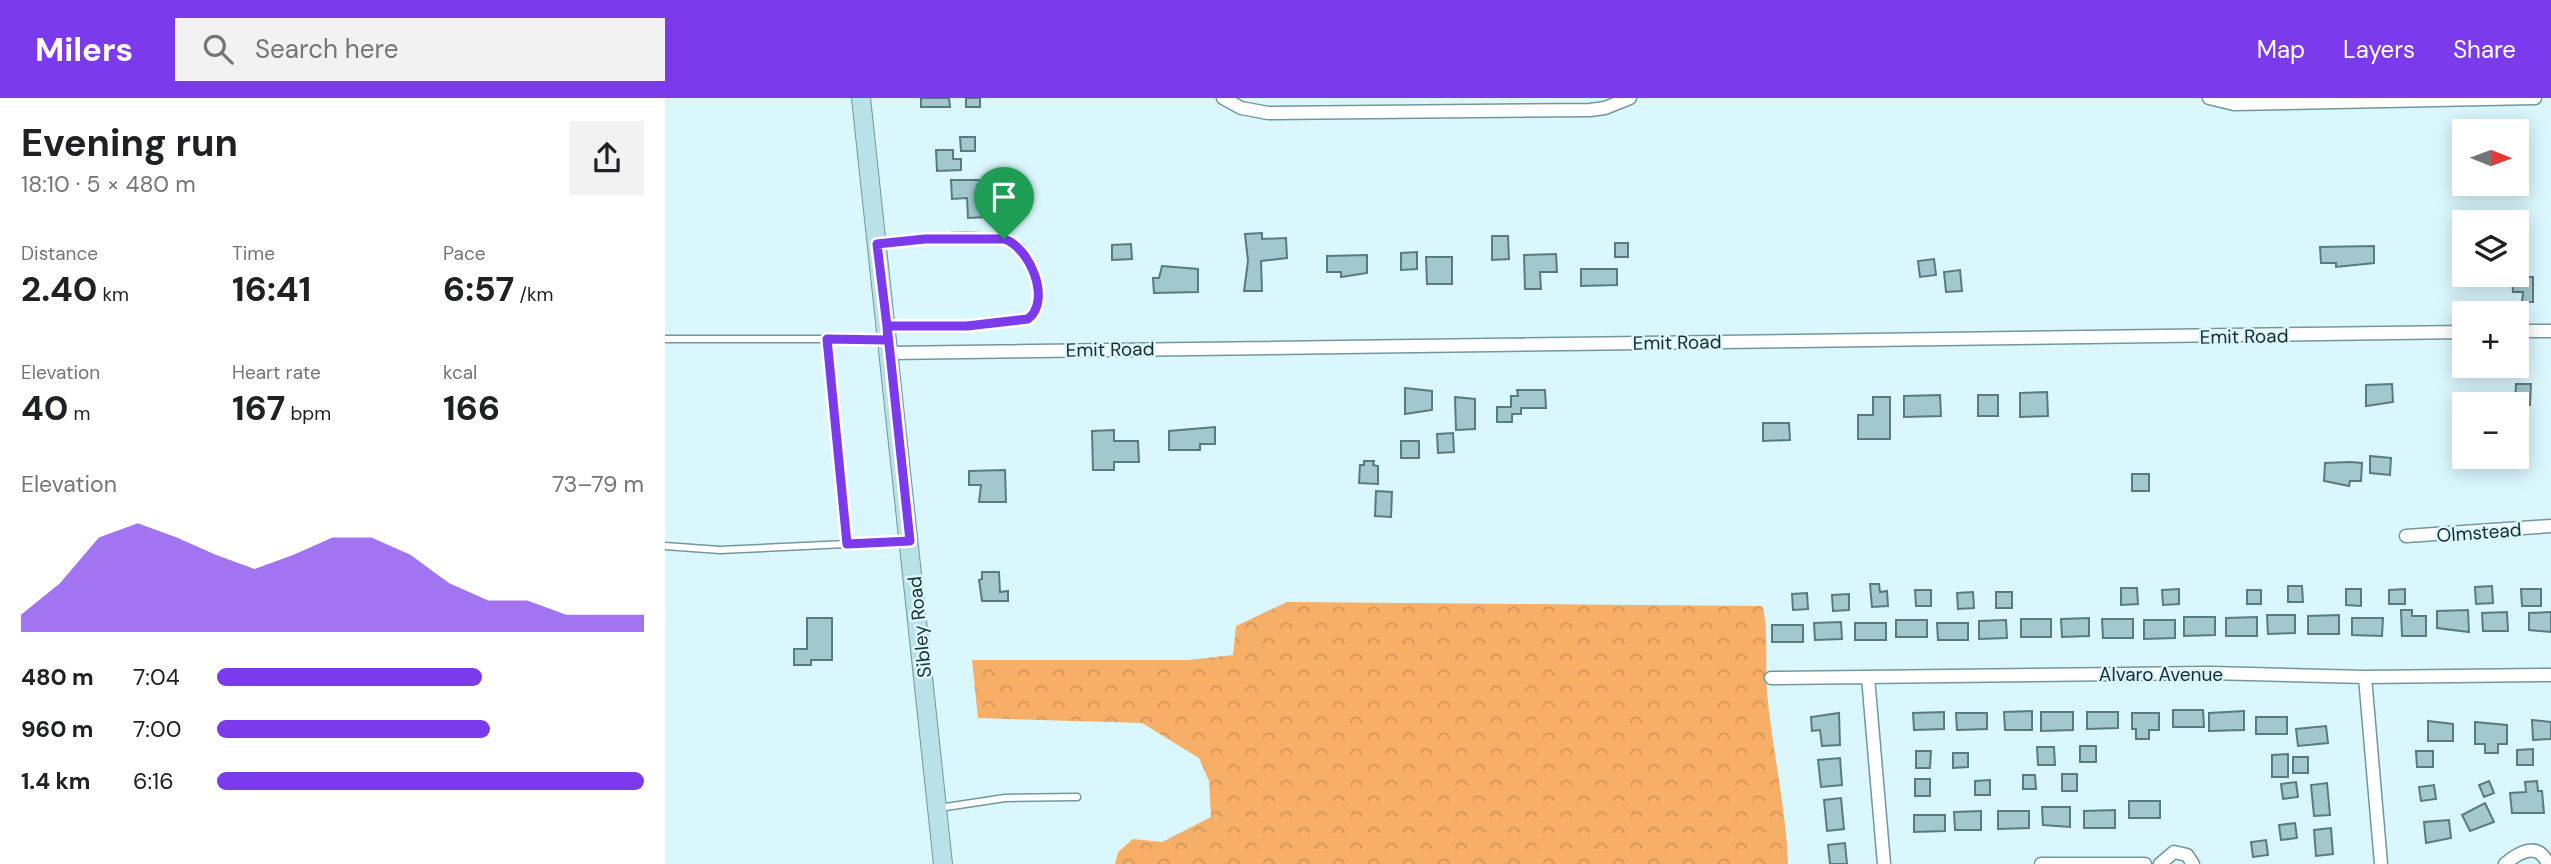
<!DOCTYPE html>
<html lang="en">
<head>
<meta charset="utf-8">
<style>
	:root { --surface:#fff; --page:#f2f2f2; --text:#202124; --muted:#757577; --accent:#7c3aed }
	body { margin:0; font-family:"DM Sans",sans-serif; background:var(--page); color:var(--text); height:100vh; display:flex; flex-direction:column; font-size:26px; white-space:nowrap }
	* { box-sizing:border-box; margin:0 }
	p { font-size:23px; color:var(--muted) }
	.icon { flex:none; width:38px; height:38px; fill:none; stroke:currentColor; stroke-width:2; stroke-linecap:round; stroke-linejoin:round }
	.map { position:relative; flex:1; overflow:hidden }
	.sheet { display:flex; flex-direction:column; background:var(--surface); width:665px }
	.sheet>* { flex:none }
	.needle { width:46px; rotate:91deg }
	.controls { position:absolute; left:1787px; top:21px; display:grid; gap:14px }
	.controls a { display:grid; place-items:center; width:77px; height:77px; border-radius:0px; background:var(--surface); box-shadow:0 4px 18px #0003; font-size:35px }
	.pin { position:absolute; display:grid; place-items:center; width:60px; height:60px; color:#fff; margin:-72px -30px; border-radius:50% 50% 50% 0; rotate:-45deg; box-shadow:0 0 7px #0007 }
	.pin .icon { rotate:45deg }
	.round { display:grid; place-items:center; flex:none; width:74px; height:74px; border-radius:0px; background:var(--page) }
	.head { display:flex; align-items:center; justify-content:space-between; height:119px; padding:0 21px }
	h1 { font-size:38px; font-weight:700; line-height:52px }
	.stats { display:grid; grid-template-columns:repeat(3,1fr); gap:10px; height:119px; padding:7px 21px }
	.stats div { display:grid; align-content:center }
	.stats b { font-size:35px; font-weight:700 }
	.stats small { font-size:19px; font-weight:400 }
	.stats p { font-size:19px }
	.chart { height:196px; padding:14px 21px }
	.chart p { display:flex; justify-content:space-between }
	.chart svg { width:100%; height:126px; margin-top:7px; fill:var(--accent); opacity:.7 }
	ul { padding:0 21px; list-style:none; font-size:23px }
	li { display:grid; grid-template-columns:112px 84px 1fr; align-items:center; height:52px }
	li i { height:18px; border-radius:9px; background:var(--accent) }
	header { display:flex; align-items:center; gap:42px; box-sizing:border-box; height:98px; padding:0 35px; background:var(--accent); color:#fff }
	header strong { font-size:33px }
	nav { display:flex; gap:38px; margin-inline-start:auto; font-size:24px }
	.search { width:490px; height:63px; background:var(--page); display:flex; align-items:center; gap:18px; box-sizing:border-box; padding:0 24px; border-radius:0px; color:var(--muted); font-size:26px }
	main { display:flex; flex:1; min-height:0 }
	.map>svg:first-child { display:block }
	.forest { fill:url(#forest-crowns) }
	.building { fill:#a2c8ce; stroke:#587b81; stroke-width:2 }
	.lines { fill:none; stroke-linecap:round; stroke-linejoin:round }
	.lane-casing { stroke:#72979d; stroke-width:9 }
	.street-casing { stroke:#72979d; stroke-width:15 }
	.secondary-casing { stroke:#72979d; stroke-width:20 }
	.lane { stroke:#fff; stroke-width:6 }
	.street { stroke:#fff; stroke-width:12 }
	.secondary { stroke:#b9e2e8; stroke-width:18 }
	.route-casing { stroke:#fff; stroke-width:14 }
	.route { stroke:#7c3aed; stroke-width:9 }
	.labels { text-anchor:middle; stroke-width:5; stroke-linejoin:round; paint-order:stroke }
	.street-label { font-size:19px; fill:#1b2a2c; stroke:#d9f7fd }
</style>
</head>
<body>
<header>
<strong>Milers</strong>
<div class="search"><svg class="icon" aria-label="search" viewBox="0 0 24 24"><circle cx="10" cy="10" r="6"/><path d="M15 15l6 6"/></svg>Search here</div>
<nav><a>Map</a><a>Layers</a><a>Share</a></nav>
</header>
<main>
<section class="sheet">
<div class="head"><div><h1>Evening run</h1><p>18:10 · 5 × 480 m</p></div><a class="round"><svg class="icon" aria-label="share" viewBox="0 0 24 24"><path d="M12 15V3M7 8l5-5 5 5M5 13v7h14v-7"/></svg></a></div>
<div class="stats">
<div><p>Distance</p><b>2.40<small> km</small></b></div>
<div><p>Time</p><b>16:41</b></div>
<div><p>Pace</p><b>6:57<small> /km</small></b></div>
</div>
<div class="stats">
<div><p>Elevation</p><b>40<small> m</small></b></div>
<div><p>Heart rate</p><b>167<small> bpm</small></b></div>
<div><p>kcal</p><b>166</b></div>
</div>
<div class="chart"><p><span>Elevation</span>73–79 m</p>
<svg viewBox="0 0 160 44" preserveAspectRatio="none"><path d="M0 44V38L10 27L20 11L30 6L40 11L50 17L60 22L70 17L80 11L90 11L100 17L110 27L120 33L130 33L140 38L150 38L160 38V44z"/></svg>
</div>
<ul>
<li><b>480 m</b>7:04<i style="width:62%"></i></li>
<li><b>960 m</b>7:00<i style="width:64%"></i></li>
<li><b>1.4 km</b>6:16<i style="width:100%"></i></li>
</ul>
</section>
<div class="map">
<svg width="1886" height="766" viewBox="0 0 1886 766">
	<defs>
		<pattern id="forest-crowns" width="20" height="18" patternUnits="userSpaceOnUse" patternTransform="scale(1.75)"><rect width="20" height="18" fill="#f7ae67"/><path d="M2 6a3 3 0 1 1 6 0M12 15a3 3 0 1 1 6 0" fill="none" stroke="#d3965a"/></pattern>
	</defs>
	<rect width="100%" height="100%" fill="#d9f7fd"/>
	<!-- forest -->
	<path class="forest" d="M 622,504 L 1097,508 C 1104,526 1100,571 1102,594 C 1107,652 1121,708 1123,766 L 450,766 L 453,754 L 468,741 L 497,744 L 546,719 L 544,683 L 534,660 L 477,625 L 313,620 L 307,562 L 523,562 L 568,557 L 571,528 Z"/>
	<!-- building -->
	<path class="building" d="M 256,0 L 284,0 L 285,9 L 256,9 Z
		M 301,0 L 315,0 L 315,9 L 301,9 Z
		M 295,39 L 310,39 L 310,53 L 296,53 Z
		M 271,52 L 288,52 L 288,61 L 296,61 L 296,72 L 272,73 Z
		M 286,82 L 320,82 L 322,119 L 303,120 L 302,100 L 287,101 Z
		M 597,135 L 597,141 L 621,140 L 622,160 L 596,163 L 597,193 L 579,193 L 583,163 L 580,136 Z
		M 827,138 L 843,138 L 844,161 L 827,162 Z
		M 950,145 L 963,145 L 963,159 L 950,159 Z
		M 466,146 L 467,161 L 447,162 L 447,147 Z
		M 1709,148 L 1709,165 L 1671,169 L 1671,165 L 1656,165 L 1655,149 Z
		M 752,154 L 752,171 L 736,172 L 736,155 Z
		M 891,156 L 892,174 L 875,174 L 876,191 L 860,191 L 859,157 Z
		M 702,157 L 702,175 L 676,179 L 676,174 L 662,174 L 662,158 Z
		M 761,159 L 787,159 L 787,186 L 762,186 Z
		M 1269,161 L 1271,177 L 1255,179 L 1253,163 Z
		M 497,168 L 533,171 L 533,194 L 489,195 L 488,180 L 494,180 Z
		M 916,171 L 952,171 L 952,187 L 916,188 Z
		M 1295,172 L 1297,193 L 1281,194 L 1279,174 Z
		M 1847,179 L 1868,179 L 1868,204 L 1857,204 L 1858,194 L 1848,194 Z
		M 1727,286 L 1728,304 L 1701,308 L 1701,287 Z
		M 1851,286 L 1866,286 L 1865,307 L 1850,306 Z
		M 740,290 L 767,293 L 767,312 L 740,316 Z
		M 852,292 L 880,292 L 881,310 L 856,310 L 856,316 L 847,316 L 847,324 L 832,324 L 832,309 L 846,309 L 846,298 L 853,298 Z
		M 1382,294 L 1383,318 L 1355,319 L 1355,295 Z
		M 1275,297 L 1276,318 L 1239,319 L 1239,298 Z
		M 1313,297 L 1333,297 L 1333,318 L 1313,318 Z
		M 790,299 L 810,301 L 810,331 L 791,332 Z
		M 1208,299 L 1225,299 L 1225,341 L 1193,341 L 1193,317 L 1208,317 Z
		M 1098,325 L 1124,325 L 1125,342 L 1098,343 Z
		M 550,329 L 550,346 L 535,346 L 535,352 L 504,352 L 504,333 Z
		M 449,332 L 449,343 L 473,343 L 474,364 L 449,364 L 449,372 L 428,372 L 427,333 Z
		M 788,335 L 789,354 L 773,355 L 772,336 Z
		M 736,343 L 754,343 L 754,360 L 736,360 Z
		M 1705,358 L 1726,360 L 1725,377 L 1705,375 Z
		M 699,363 L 709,363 L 708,367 L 713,368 L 713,386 L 694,385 L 695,367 L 699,367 Z
		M 1685,364 L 1697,365 L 1696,383 L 1685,383 L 1684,388 L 1659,383 L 1660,365 Z
		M 340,372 L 341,404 L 314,404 L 316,387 L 304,387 L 304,373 Z
		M 1467,376 L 1484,376 L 1484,393 L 1467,393 Z
		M 711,393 L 727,394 L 726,419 L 710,418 Z
		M 317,474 L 334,474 L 335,494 L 343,493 L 343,503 L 317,503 L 314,482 L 317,481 Z
		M 1205,486 L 1214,486 L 1215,494 L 1222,493 L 1223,508 L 1207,509 Z
		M 1623,488 L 1637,488 L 1638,504 L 1623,504 Z
		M 1827,488 L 1828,505 L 1811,506 L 1810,489 Z
		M 1456,490 L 1472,490 L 1473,506 L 1456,507 Z
		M 1514,491 L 1514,506 L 1498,507 L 1497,492 Z
		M 1681,491 L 1696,491 L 1696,508 L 1681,507 Z
		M 1740,491 L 1740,506 L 1724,506 L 1724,492 Z
		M 1856,491 L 1876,491 L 1876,508 L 1857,508 Z
		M 1250,492 L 1266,492 L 1266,508 L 1251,508 Z
		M 1582,492 L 1596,492 L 1596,506 L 1582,506 Z
		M 1308,494 L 1309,510 L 1293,511 L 1292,495 Z
		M 1331,494 L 1347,494 L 1347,510 L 1331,510 Z
		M 1142,495 L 1143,511 L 1128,512 L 1127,496 Z
		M 1184,496 L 1184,512 L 1168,513 L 1167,497 Z
		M 1736,512 L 1747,512 L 1747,518 L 1761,518 L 1761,538 L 1737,538 Z
		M 1803,512 L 1804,534 L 1772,530 L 1772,513 Z
		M 1842,514 L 1843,533 L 1818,533 L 1817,515 Z
		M 1886,514 L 1886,534 L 1864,532 L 1864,515 Z
		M 1602,517 L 1630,517 L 1630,535 L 1603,536 Z
		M 1674,517 L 1674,536 L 1643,536 L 1643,518 Z
		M 1519,519 L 1550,519 L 1550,537 L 1519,538 Z
		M 1592,519 L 1592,538 L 1561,538 L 1561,520 Z
		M 142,520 L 167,520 L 167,562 L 146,562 L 146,567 L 129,567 L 129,551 L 142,551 Z
		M 1424,520 L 1424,538 L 1397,539 L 1396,521 Z
		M 1687,520 L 1718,520 L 1717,538 L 1687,537 Z
		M 1356,521 L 1386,521 L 1386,539 L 1356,539 Z
		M 1437,521 L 1468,521 L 1468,540 L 1438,540 Z
		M 1231,522 L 1262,522 L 1262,539 L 1231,539 Z
		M 1341,522 L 1342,540 L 1314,541 L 1314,523 Z
		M 1479,522 L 1510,522 L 1510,540 L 1479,541 Z
		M 1176,524 L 1177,541 L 1150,542 L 1149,525 Z
		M 1190,525 L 1221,525 L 1221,542 L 1190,542 Z
		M 1272,525 L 1303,525 L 1303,542 L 1273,542 Z
		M 1107,527 L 1138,527 L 1138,544 L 1107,544 Z
		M 1508,612 L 1538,612 L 1539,629 L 1508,629 Z
		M 1367,613 L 1367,632 L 1340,632 L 1339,614 Z
		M 1579,613 L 1579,632 L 1544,633 L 1544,615 Z
		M 1279,614 L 1279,631 L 1249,632 L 1248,615 Z
		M 1376,614 L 1408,614 L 1408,632 L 1376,633 Z
		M 1422,614 L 1453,614 L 1453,630 L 1422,631 Z
		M 1174,615 L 1175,647 L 1157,648 L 1155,632 L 1147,633 L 1146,619 Z
		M 1291,615 L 1322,615 L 1322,631 L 1292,632 Z
		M 1467,615 L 1494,615 L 1494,632 L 1484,632 L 1484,641 L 1471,641 L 1471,631 L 1467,631 Z
		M 1591,619 L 1622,619 L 1622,636 L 1591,636 Z
		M 1867,622 L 1886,624 L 1886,641 L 1868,642 Z
		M 1763,623 L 1788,626 L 1788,643 L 1763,643 Z
		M 1810,624 L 1842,627 L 1842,646 L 1833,646 L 1833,655 L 1820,655 L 1820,646 L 1810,646 Z
		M 1661,628 L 1663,645 L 1633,648 L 1631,631 Z
		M 1415,648 L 1431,648 L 1431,664 L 1415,664 Z
		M 1372,649 L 1389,649 L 1390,667 L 1373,667 Z
		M 1868,651 L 1868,667 L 1852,667 L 1852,652 Z
		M 1251,653 L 1266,653 L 1265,670 L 1251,670 Z
		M 1751,653 L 1768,653 L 1768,669 L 1752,669 Z
		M 1288,655 L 1303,655 L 1303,669 L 1288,670 Z
		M 1623,656 L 1623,679 L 1607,679 L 1607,657 Z
		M 1628,659 L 1643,659 L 1643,675 L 1628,675 Z
		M 1175,660 L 1177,687 L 1156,689 L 1153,662 Z
		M 1397,676 L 1412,676 L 1412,693 L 1397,693 Z
		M 1358,677 L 1370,677 L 1371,691 L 1358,691 Z
		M 1250,681 L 1265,681 L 1265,698 L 1250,698 Z
		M 1325,682 L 1325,697 L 1310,697 L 1310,683 Z
		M 1824,683 L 1829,695 L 1819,699 L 1814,687 Z
		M 1872,683 L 1873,693 L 1877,693 L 1879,715 L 1847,715 L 1845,695 L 1861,694 L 1860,684 Z
		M 1631,684 L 1633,699 L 1618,701 L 1616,686 Z
		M 1662,685 L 1665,717 L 1649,718 L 1646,687 Z
		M 1769,687 L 1771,701 L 1756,703 L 1754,689 Z
		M 1176,700 L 1179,731 L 1162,733 L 1159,702 Z
		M 1464,703 L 1495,703 L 1495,720 L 1464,720 Z
		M 1820,705 L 1829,724 L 1805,733 L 1797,717 Z
		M 1377,709 L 1405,709 L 1405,729 L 1378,727 Z
		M 1450,712 L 1450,730 L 1419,730 L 1419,713 Z
		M 1316,713 L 1316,732 L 1290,732 L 1289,714 Z
		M 1333,713 L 1364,713 L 1364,730 L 1333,731 Z
		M 1249,717 L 1280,717 L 1280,733 L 1249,734 Z
		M 1784,722 L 1786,740 L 1761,745 L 1759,724 Z
		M 1630,725 L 1632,740 L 1616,742 L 1614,727 Z
		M 1666,730 L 1668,756 L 1651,758 L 1649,732 Z
		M 1601,742 L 1603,757 L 1588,759 L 1586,744 Z
		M 1180,745 L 1182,766 L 1165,766 L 1163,747 Z"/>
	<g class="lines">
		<defs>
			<path id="lane" d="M 214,145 C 250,142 327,129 356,149 C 368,166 383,206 363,221 L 301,227 L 223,228
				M 0,241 L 222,241
				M 162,241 L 182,446
				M 0,448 L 55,452 L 243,443
				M 274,710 L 340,700 L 412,699"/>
			<path id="street" d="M 558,0 L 576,10 L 603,15 L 925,12 L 940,10 L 965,0
				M 1544,0 L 1569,6 L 1870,0
				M 1852,233 L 1886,233
				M 225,255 L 1799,234
				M 1741,438 L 1886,428
				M 1203,579 L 1219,766
				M 1700,579 L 1716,766
				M 1106,580 L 1545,575 L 1700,579 L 1886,577
				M 1376,766 L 1480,766
				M 1495,766 L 1509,754 L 1522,757 L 1528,766
				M 1840,766 C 1854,754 1873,743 1883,766"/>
			<path id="secondary" d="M 196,0 L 278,766"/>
		</defs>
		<!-- lane casing -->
		<use href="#lane" class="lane-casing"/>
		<!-- street casing -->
		<use href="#street" class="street-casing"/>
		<!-- secondary casing -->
		<use href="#secondary" class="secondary-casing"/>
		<!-- lane -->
		<use href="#lane" class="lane"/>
		<!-- street -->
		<use href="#street" class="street"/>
		<!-- secondary -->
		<use href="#secondary" class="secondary"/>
	</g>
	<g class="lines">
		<defs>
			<path id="route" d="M 339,141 L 260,141 L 212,146 L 222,228 L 225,255 L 245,443 L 182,446 L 162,241 L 223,242 L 222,228 L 302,228 L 363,221 C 387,203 365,149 339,141"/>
		</defs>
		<!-- route casing -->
		<use href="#route" class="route-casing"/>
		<!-- route -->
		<use href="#route" class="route"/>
	</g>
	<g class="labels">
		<!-- street labels -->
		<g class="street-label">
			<text transform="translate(1579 238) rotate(-1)" y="7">Emit Road</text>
			<text transform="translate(1012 244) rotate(-1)" y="7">Emit Road</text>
			<text transform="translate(445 251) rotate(-1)" y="7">Emit Road</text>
			<text transform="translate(1814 434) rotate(-4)" y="7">Olmstead</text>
			<text transform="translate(254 529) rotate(-96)" y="7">Sibley Road</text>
			<text x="1496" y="583">Alvaro Avenue</text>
		</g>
	</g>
</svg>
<div class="controls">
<a><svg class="needle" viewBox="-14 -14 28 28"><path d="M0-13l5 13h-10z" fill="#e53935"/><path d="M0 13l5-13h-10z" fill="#757577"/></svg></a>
<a><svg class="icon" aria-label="layers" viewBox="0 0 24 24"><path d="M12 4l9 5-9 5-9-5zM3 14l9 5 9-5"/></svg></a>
<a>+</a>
<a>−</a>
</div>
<div class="pin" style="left:339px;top:141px;background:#1e9e55"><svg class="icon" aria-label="arrive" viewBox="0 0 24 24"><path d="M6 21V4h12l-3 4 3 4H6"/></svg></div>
</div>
</main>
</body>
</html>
